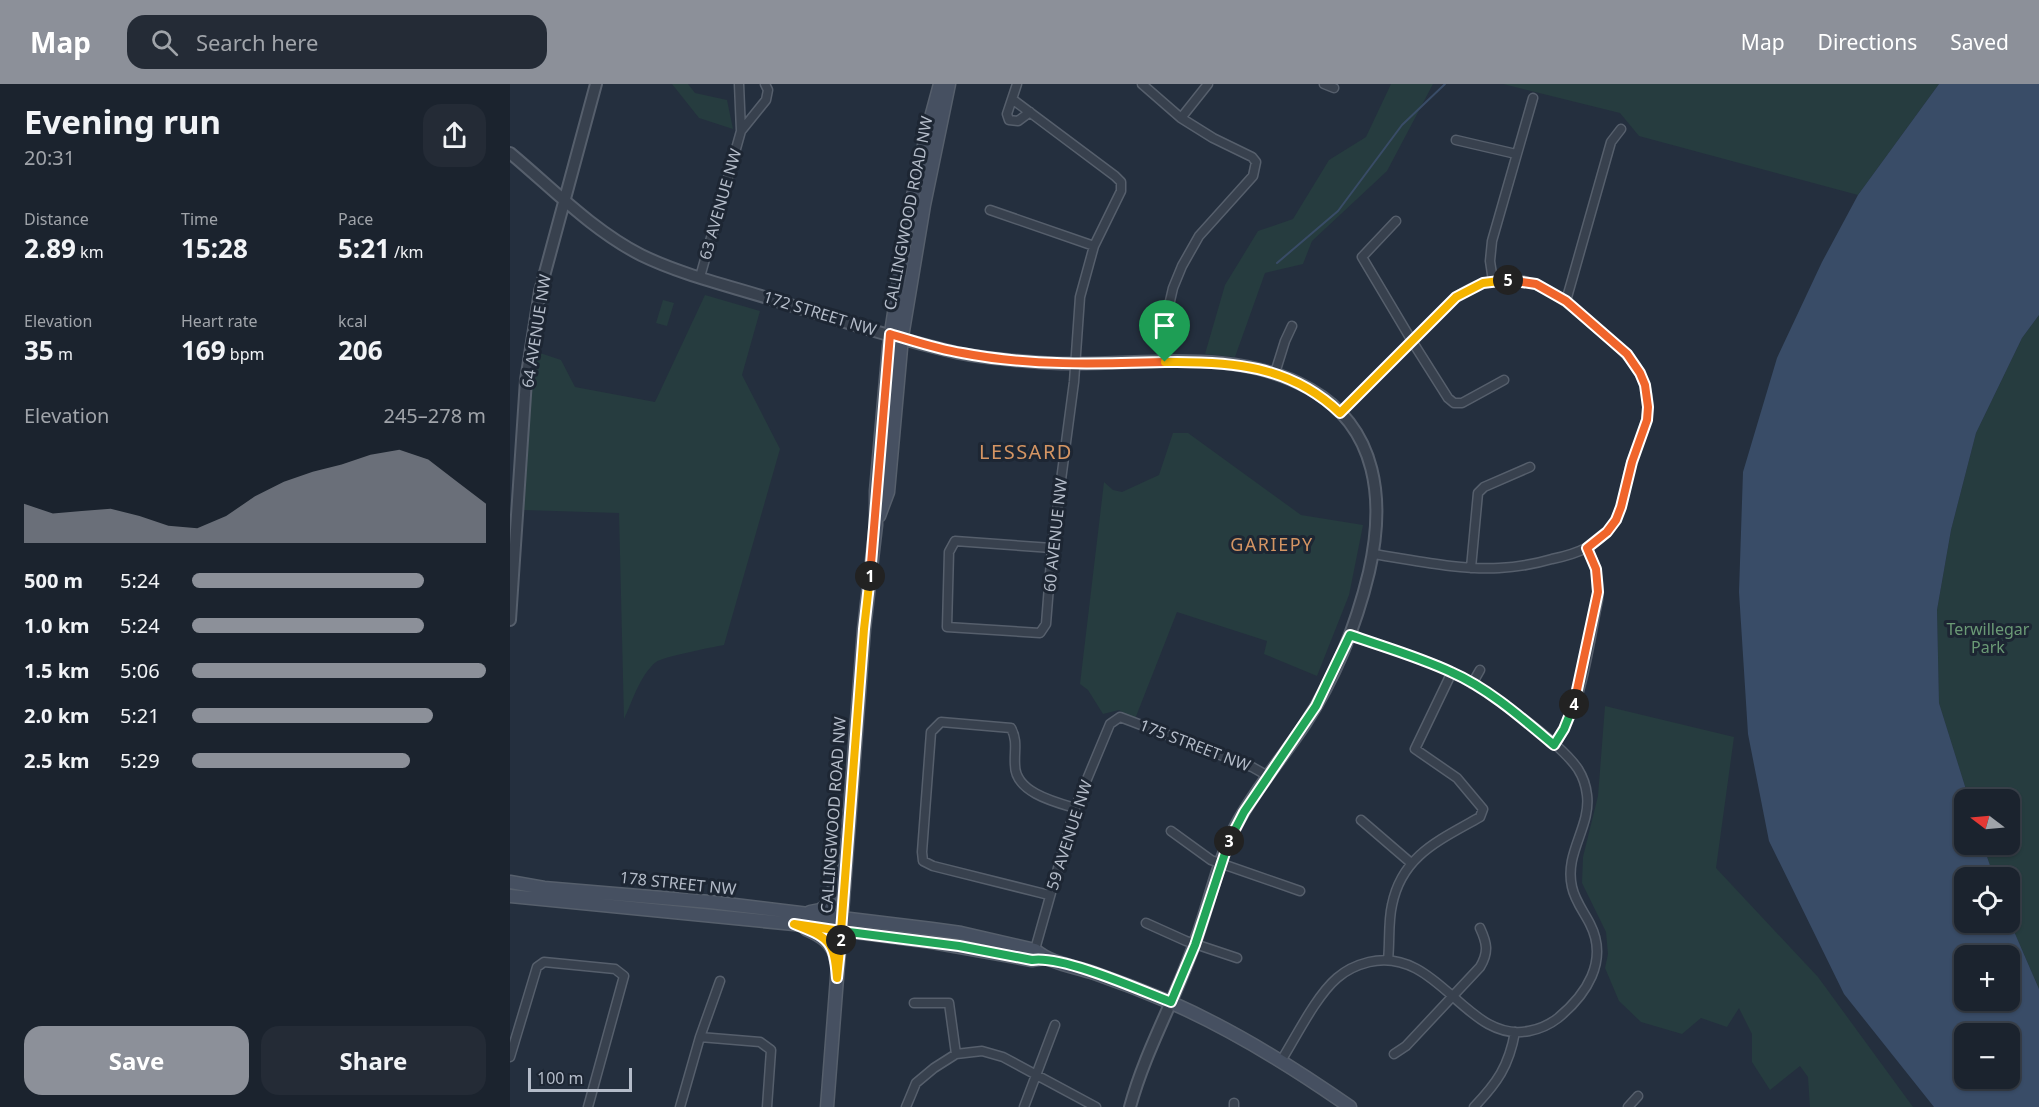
<!DOCTYPE html>
<html lang="en">
<head>
<meta charset="utf-8">
<style>
	:root { --surface:#1b232e; --page:#242b36; --text:#f1f3f6; --muted:#a0a4aa; --line:#39404a; --accent:#8c9099 }
	body { margin:0; font-family:"Noto Sans",sans-serif; background:var(--page); color:var(--text); height:100vh; display:flex; flex-direction:column; font-size:22px; white-space:nowrap }
	* { box-sizing:border-box; margin:0 }
	p { font-size:20px; color:var(--muted) }
	.icon { flex:none; width:33px; height:33px; fill:none; stroke:currentColor; stroke-width:2; stroke-linecap:round; stroke-linejoin:round }
	.map { position:relative; flex:1; overflow:hidden }
	.sheet { display:flex; flex-direction:column; background:var(--surface); width:510px }
	.sheet>* { flex:none }
	.needle { width:39px; rotate:286deg }
	.buttons { position:absolute; left:1444px; top:705px; display:grid; gap:12px }
	.buttons a { display:grid; place-items:center; width:66px; height:66px; border-radius:12px; background:var(--surface); box-shadow:0 2px 4px #0004,0 0 0 2px var(--line); font-size:30px }
	.scale { position:absolute; left:18px; bottom:15px; width:104px; box-sizing:border-box; padding-left:6px; border:3px solid #b4bcc9; border-top:0; font-size:16px; line-height:21px; white-space:nowrap; color:#b4bcc9; -webkit-text-stroke:4px #1d2633; paint-order:stroke }
	.pin { position:absolute; display:grid; place-items:center; width:51px; height:51px; color:#fff; margin:-62px -26px; border-radius:50% 50% 50% 0; rotate:-45deg; box-shadow:0 0 6px #0007 }
	.pin .icon { rotate:45deg }
	.km { position:absolute; width:30px; height:30px; margin:-15px; border-radius:50%; background:#222; color:#fff; font-size:16px; line-height:30px; text-align:center }
	.round { display:grid; place-items:center; flex:none; width:63px; height:63px; border-radius:18px; background:var(--page) }
	.overview { display:flex; align-items:center; justify-content:space-between; height:102px; padding:0 24px }
	h1 { font-size:33px; font-weight:700; line-height:45px }
	.figures { display:grid; grid-template-columns:repeat(3,1fr); gap:9px; height:102px; padding:6px 24px }
	.figures div { display:grid; align-content:center }
	.figures b { font-size:26px; font-weight:700 }
	.figures small { font-size:16px; font-weight:400 }
	.figures p { font-size:16px }
	.chart { height:168px; padding:12px 24px }
	.chart p { display:flex; justify-content:space-between }
	.chart svg { width:100%; height:108px; margin-top:6px; fill:var(--accent); opacity:.7 }
	.cta { display:flex; gap:12px; margin-top:auto; padding:12px 24px }
	.cta a { flex:1; height:69px; border-radius:18px; background:var(--accent); color:#fff; font-size:24px; font-weight:700; line-height:69px; text-align:center }
	.cta a+a { background:var(--page); color:var(--text) }
	ul { padding:0 24px; list-style:none; font-size:20px }
	li { display:grid; grid-template-columns:96px 72px 1fr; align-items:center; height:45px }
	li i { height:15px; border-radius:8px; background:var(--accent) }
	header { display:flex; align-items:center; gap:36px; box-sizing:border-box; height:84px; padding:0 30px; background:var(--accent); color:#fff }
	header strong { font-size:28px }
	nav { display:flex; gap:33px; margin-inline-start:auto; font-size:21px }
	.search { width:420px; height:54px; background:var(--page); display:flex; align-items:center; gap:15px; box-sizing:border-box; padding:0 21px; border-radius:18px; color:var(--muted); font-size:22px }
	main { display:flex; flex:1; min-height:0 }
	.map>svg:first-child { display:block }
	.green { fill:#263c3f }
	.water { fill:#394c67; fill-rule:evenodd }
	.lines { fill:none; stroke-linecap:round; stroke-linejoin:round }
	.stream { stroke:#394c67; stroke-width:2 }
	.minor-casing { stroke:#565f6c; stroke-width:11 }
	.tertiary-casing { stroke:#565f6c; stroke-width:14 }
	.secondary-casing { stroke:#565f6c; stroke-width:15 }
	.minor { stroke:#38414e; stroke-width:8 }
	.tertiary { stroke:#38414e; stroke-width:10 }
	.secondary { stroke:#465061; stroke-width:12 }
	.split-1-casing { stroke:#fff; stroke-width:12 }
	.split-2-casing { stroke:#fff; stroke-width:12 }
	.split-3-casing { stroke:#fff; stroke-width:12 }
	.split-4-casing { stroke:#fff; stroke-width:12 }
	.split-5-casing { stroke:#fff; stroke-width:12 }
	.split-6-casing { stroke:#fff; stroke-width:12 }
	.split-1 { stroke:#f0652b; stroke-width:8 }
	.split-2 { stroke:#f5b400; stroke-width:8 }
	.split-3 { stroke:#22a559; stroke-width:8 }
	.split-4 { stroke:#22a559; stroke-width:8 }
	.split-5 { stroke:#f0652b; stroke-width:8 }
	.split-6 { stroke:#f5b400; stroke-width:8 }
	.labels { text-anchor:middle; stroke-width:6; stroke-linejoin:round; paint-order:stroke }
	.street-label { font-size:16px; fill:#b4bcc9; stroke:#1d2633 }
	.park-label { font-size:16px; fill:#6b9a76; stroke:#1d2633 }
	.neighbourhood-label { font-size:18px; letter-spacing:1.5px; fill:#d59563; stroke:#1d2633 }
	.quarter-label { font-size:20px; letter-spacing:1.5px; fill:#d59563; stroke:#1d2633 }
</style>
</head>
<body>
<header>
<strong>Map</strong>
<div class="search"><svg class="icon" aria-label="search" viewBox="0 0 24 24"><circle cx="10" cy="10" r="6"/><path d="M15 15l6 6"/></svg>Search here</div>
<nav><a>Map</a><a>Directions</a><a>Saved</a></nav>
</header>
<main>
<section class="sheet">
<div class="overview"><div><h1>Evening run</h1><p>20:31</p></div><a class="round"><svg class="icon" aria-label="share" viewBox="0 0 24 24"><path d="M12 15V3M7 8l5-5 5 5M5 13v7h14v-7"/></svg></a></div>
<div class="figures">
<div><p>Distance</p><b>2.89<small> km</small></b></div>
<div><p>Time</p><b>15:28</b></div>
<div><p>Pace</p><b>5:21<small> /km</small></b></div>
</div>
<div class="figures">
<div><p>Elevation</p><b>35<small> m</small></b></div>
<div><p>Heart rate</p><b>169<small> bpm</small></b></div>
<div><p>kcal</p><b>206</b></div>
</div>
<div class="chart"><p><span>Elevation</span>245–278 m</p>
<svg viewBox="0 0 160 44" preserveAspectRatio="none"><path d="M0 44V28L10 32L20 31L30 30L40 33L50 37L60 38L70 33L80 25L90 19L100 15L110 12L120 8L130 6L140 10L150 19L160 28V44z"/></svg>
</div>
<ul>
<li><b>500 m</b>5:24<i style="width:79%"></i></li>
<li><b>1.0 km</b>5:24<i style="width:79%"></i></li>
<li><b>1.5 km</b>5:06<i style="width:100%"></i></li>
<li><b>2.0 km</b>5:21<i style="width:82%"></i></li>
<li><b>2.5 km</b>5:29<i style="width:74%"></i></li>
</ul>
<div class="cta"><a>Save</a><a>Share</a></div>
</section>
<div class="map">
<svg width="1529" height="1023" viewBox="0 0 1529 1023">
	<rect width="100%" height="100%" fill="#242f3e"/>
	<!-- green -->
	<path class="green" d="M 162,0 L 178,0 L 185,9 L 217,16 L 223,45 L 189,34 Z
		M 881,0 L 923,0 L 877,87 L 802,157 L 793,180 L 755,189 L 725,273 L 695,270 L 715,201 L 748,147 L 783,135 L 819,76 L 856,53 Z
		M 993,0 L 1429,0 L 1348,111 L 1129,52 L 1110,29 Z
		M 195,211 L 250,227 L 232,291 L 270,365 L 214,561 C 203,563 152,573 146,578 C 130,591 123,616 114,635 L 109,429 L 13,426 L 24,267 L 51,276 L 65,303 L 145,318 Z
		M 153,216 L 164,219 L 157,242 L 146,239 Z
		M 1529,231 L 1529,905 L 1500,838 L 1500,794 L 1484,793 L 1473,761 L 1500,760 L 1500,716 L 1459,715 L 1429,619 L 1427,526 L 1441,446 L 1466,349 L 1512,254 Z
		M 663,349 L 678,349 L 791,431 L 853,441 L 839,511 L 807,592 L 754,570 L 757,557 L 667,528 L 625,635 L 609,626 L 593,630 L 578,606 L 570,600 L 594,398 L 603,406 L 612,408 L 649,391 Z
		M 1095,622 L 1224,653 L 1206,784 L 1308,893 L 1403,1023 L 1300,1023 L 1298,993 L 1290,982 L 1260,1006 L 1242,978 L 1242,950 L 1229,924 L 1217,943 L 1191,934 L 1172,950 L 1131,938 L 1109,917 L 1095,884 L 1098,870 L 1096,848 L 1072,799 L 1073,773 L 1088,712 Z"/>
	<!-- water -->
	<path class="water" d="M 1429,0 L 1529,0 L 1529,231 L 1512,254 L 1466,349 L 1441,446 L 1427,526 L 1429,619 L 1459,715 L 1455,716 L 1455,760 L 1473,761 L 1484,793 L 1455,794 L 1455,838 L 1500,838 L 1529,905 L 1529,1023 L 1424,1023 L 1334,910 L 1259,757 L 1238,650 L 1229,508 L 1233,388 L 1267,274 L 1312,178 L 1348,111 ZM 1455,872 L 1500,872 L 1500,916 L 1455,916 ZM 1455,950 L 1500,950 L 1500,994 L 1455,994 Z"/>
	<g class="lines">
		<!-- stream -->
		<path class="stream" d="M 767,179 L 828,127 L 892,41 L 935,0"/>
		<defs>
			<path id="minor" d="M 229,0 L 231,47 L 256,16 L 258,6 L 255,0
				M 507,0 L 502,15 L 605,92 L 611,98 L 611,107 L 584,162 L 570,213 L 564,298 L 542,464 L 536,540 L 530,549 L 437,543 L 439,468 L 445,457 L 542,464
				M 632,0 L 671,34 L 703,54 L 742,73 L 746,78 L 743,92 L 689,152 L 672,182 L 663,204 L 657,230 L 655,278
				M 814,0 L 824,4
				M 502,15 L 497,30 L 499,36 L 508,37 L 520,28
				M 671,34 L 698,0
				M 946,56 L 1006,70
				M 480,126 L 584,162
				M 886,137 L 852,173 L 902,257 L 938,314 L 944,319 L 952,319 L 994,296
				M 190,193 L 231,47
				M 983,197 L 980,177 L 982,157 L 1023,14
				M 1056,217 L 1101,58 L 1111,45
				M 765,289 L 775,257 L 782,242
				M 830,329 L 946,213 C 1006,173 1044,206 1089,246 C 1110,264 1132,281 1137,310 C 1142,337 1127,359 1120,384 C 1115,402 1114,424 1103,440 C 1088,462 1067,470 1042,475 C 1025,480 1007,483 989,484 C 947,486 904,476 863,470
				M 961,484 L 968,409 L 974,403 L 1020,383
				M 962,600 L 970,586
				M 1044,661 C 1073,622 1078,562 1088,516 C 1090,497 1086,481 1077,464
				M 851,736 L 901,779
				M 661,747 L 701,776 L 790,807
				M 539,811 L 423,782 L 413,777 L 412,768 L 421,648 L 431,638 L 501,644 C 508,657 504,667 505,681 C 505,708 544,718 565,724
				M 636,839 L 676,857 L 727,874
				M 524,869 L 565,724 L 600,640 L 610,633 L 742,683 L 758,692
				M 878,876 C 880,858 878,838 882,821 C 892,771 930,756 970,733 L 973,725 L 947,694 L 905,665 L 942,588
				M 404,919 L 439,919 L 446,970
				M 190,953 L 250,958 L 261,966 L 257,1023
				M 884,970 L 896,962 L 970,883 C 979,868 977,859 970,844
				M 0,973 L 27,883 L 34,878 L 105,885 L 114,892 L 78,1023
				M 771,977 C 786,953 806,912 827,894 C 836,886 847,881 859,878 C 929,862 956,960 1019,947 C 1030,945 1039,941 1048,934 C 1076,911 1099,877 1080,840 C 1074,828 1065,817 1062,803 C 1054,769 1081,743 1077,711 C 1076,702 1073,693 1068,685 C 1049,657 974,604 943,589 C 911,573 873,563 840,551
				M 170,1023 L 190,953 L 210,897
				M 396,1023 L 406,999 L 424,984 L 446,970 L 472,967 L 493,973 L 586,1023
				M 514,1023 L 545,941
				M 724,1023 L 724,1019
				M 964,1023 C 987,999 999,982 1005,948
				M 1118,1023 L 1128,1012"/>
			<path id="tertiary" d="M 0,69 C 42,104 82,146 131,171 C 172,191 220,202 264,216 C 325,235 386,255 448,269 C 478,275 509,277 539,279 C 625,284 721,260 800,305 C 869,344 875,418 859,488 C 846,542 825,594 795,640 C 773,673 748,702 729,736 C 707,775 700,820 684,861 C 665,916 635,967 620,1023
				M 0,536 L 16,296 L 30,207 L 86,0"/>
			<path id="secondary" d="M 369,432 L 378,408 L 392,253 L 414,121 L 439,0
				M 0,798 L 34,804 L 200,818 L 422,845 L 451,849 L 525,866 C 541,880 564,882 584,889 C 610,898 636,908 662,919 C 725,947 783,983 840,1023
				M 0,812 L 284,840 L 422,858 L 522,876 L 534,874
				M 300,828 L 310,826 L 315,823 L 333,786
				M 296,845 C 310,851 324,859 326,876
				M 317,1023 L 354,545 L 366,441 L 366,407 L 379,262 L 399,130 L 416,52 L 430,0"/>
		</defs>
		<!-- minor casing -->
		<use href="#minor" class="minor-casing"/>
		<!-- tertiary casing -->
		<use href="#tertiary" class="tertiary-casing"/>
		<!-- secondary casing -->
		<use href="#secondary" class="secondary-casing"/>
		<!-- minor -->
		<use href="#minor" class="minor"/>
		<!-- tertiary -->
		<use href="#tertiary" class="tertiary"/>
		<!-- secondary -->
		<use href="#secondary" class="secondary"/>
	</g>
	<g class="lines">
		<defs>
			<path id="split-1" d="M 360,492 L 380,250 C 404,257 427,265 452,269 C 518,282 587,280 655,278"/>
			<path id="split-2" d="M 331,856 L 327,894 C 324,856 319,854 284,840 L 331,847 L 354,545 L 360,492"/>
			<path id="split-3" d="M 331,856 L 331,847 L 449,862 L 522,876 C 552,871 630,906 661,918 L 685,861 L 719,757"/>
			<path id="split-4" d="M 719,757 L 734,728 L 806,622 L 840,551 C 874,563 909,573 941,588 C 978,604 1013,635 1044,661 L 1054,645 L 1064,620"/>
			<path id="split-5" d="M 998,196 L 1026,200 L 1056,217 L 1117,270 L 1130,289 L 1135,301 L 1138,323 L 1137,336 L 1122,378 L 1111,423 L 1106,436 L 1097,448 L 1077,464 L 1086,485 L 1088,508 L 1064,620"/>
			<path id="split-6" d="M 655,278 C 720,277 780,281 830,329 L 946,213 L 973,199 L 998,196"/>
		</defs>
		<!-- split-1 casing -->
		<use href="#split-1" class="split-1-casing"/>
		<!-- split-2 casing -->
		<use href="#split-2" class="split-2-casing"/>
		<!-- split-3 casing -->
		<use href="#split-3" class="split-3-casing"/>
		<!-- split-4 casing -->
		<use href="#split-4" class="split-4-casing"/>
		<!-- split-5 casing -->
		<use href="#split-5" class="split-5-casing"/>
		<!-- split-6 casing -->
		<use href="#split-6" class="split-6-casing"/>
		<!-- split-1 -->
		<use href="#split-1" class="split-1"/>
		<!-- split-2 -->
		<use href="#split-2" class="split-2"/>
		<!-- split-3 -->
		<use href="#split-3" class="split-3"/>
		<!-- split-4 -->
		<use href="#split-4" class="split-4"/>
		<!-- split-5 -->
		<use href="#split-5" class="split-5"/>
		<!-- split-6 -->
		<use href="#split-6" class="split-6"/>
	</g>
	<g class="labels">
		<!-- street labels -->
		<g class="street-label">
			<text transform="translate(210 120) rotate(-74)" y="6">63 AVENUE NW</text>
			<text transform="translate(398 129) rotate(-79)" y="6">CALLINGWOOD ROAD NW</text>
			<text transform="translate(310 229) rotate(17)" y="6">172 STREET NW</text>
			<text transform="translate(26 247) rotate(-81)" y="6">64 AVENUE NW</text>
			<text transform="translate(545 451) rotate(-84)" y="6">60 AVENUE NW</text>
			<text transform="translate(685 661) rotate(21)" y="6">175 STREET NW</text>
			<text transform="translate(323 731) rotate(-86)" y="6">CALLINGWOOD ROAD NW</text>
			<text transform="translate(559 751) rotate(-72)" y="6">59 AVENUE NW</text>
			<text transform="translate(168 799) rotate(6)" y="6">178 STREET NW</text>
		</g>
		<!-- park labels -->
		<g class="park-label">
			<text x="1478" y="551">Terwillegar<tspan x="1478" dy="18">Park</tspan></text>
		</g>
		<!-- neighbourhood labels -->
		<g class="neighbourhood-label">
			<text x="762" y="467">GARIEPY</text>
		</g>
		<!-- quarter labels -->
		<g class="quarter-label">
			<text x="516" y="375">LESSARD</text>
		</g>
	</g>
</svg>
<div class="buttons">
<a><svg class="needle" viewBox="-14 -14 28 28"><path d="M0-13l5 13h-10z" fill="#e53935"/><path d="M0 13l5-13h-10z" fill="#a0a4aa"/></svg></a>
<a><svg class="icon" aria-label="locate" viewBox="0 0 24 24"><circle cx="12" cy="12" r="6"/><path d="M12 2v4M12 18v4M2 12h4M18 12h4"/></svg></a>
<a>+</a>
<a>−</a>
</div>
<div class="scale">100 m</div>
<div class="pin" style="left:655px;top:278px;background:#1e9e55"><svg class="icon" aria-label="arrive" viewBox="0 0 24 24"><path d="M6 21V4h12l-3 4 3 4H6"/></svg></div>
<b class="km" style="left:360px;top:492px">1</b>
<b class="km" style="left:331px;top:856px">2</b>
<b class="km" style="left:719px;top:757px">3</b>
<b class="km" style="left:1064px;top:620px">4</b>
<b class="km" style="left:998px;top:196px">5</b>
</div>
</main>
</body>
</html>
